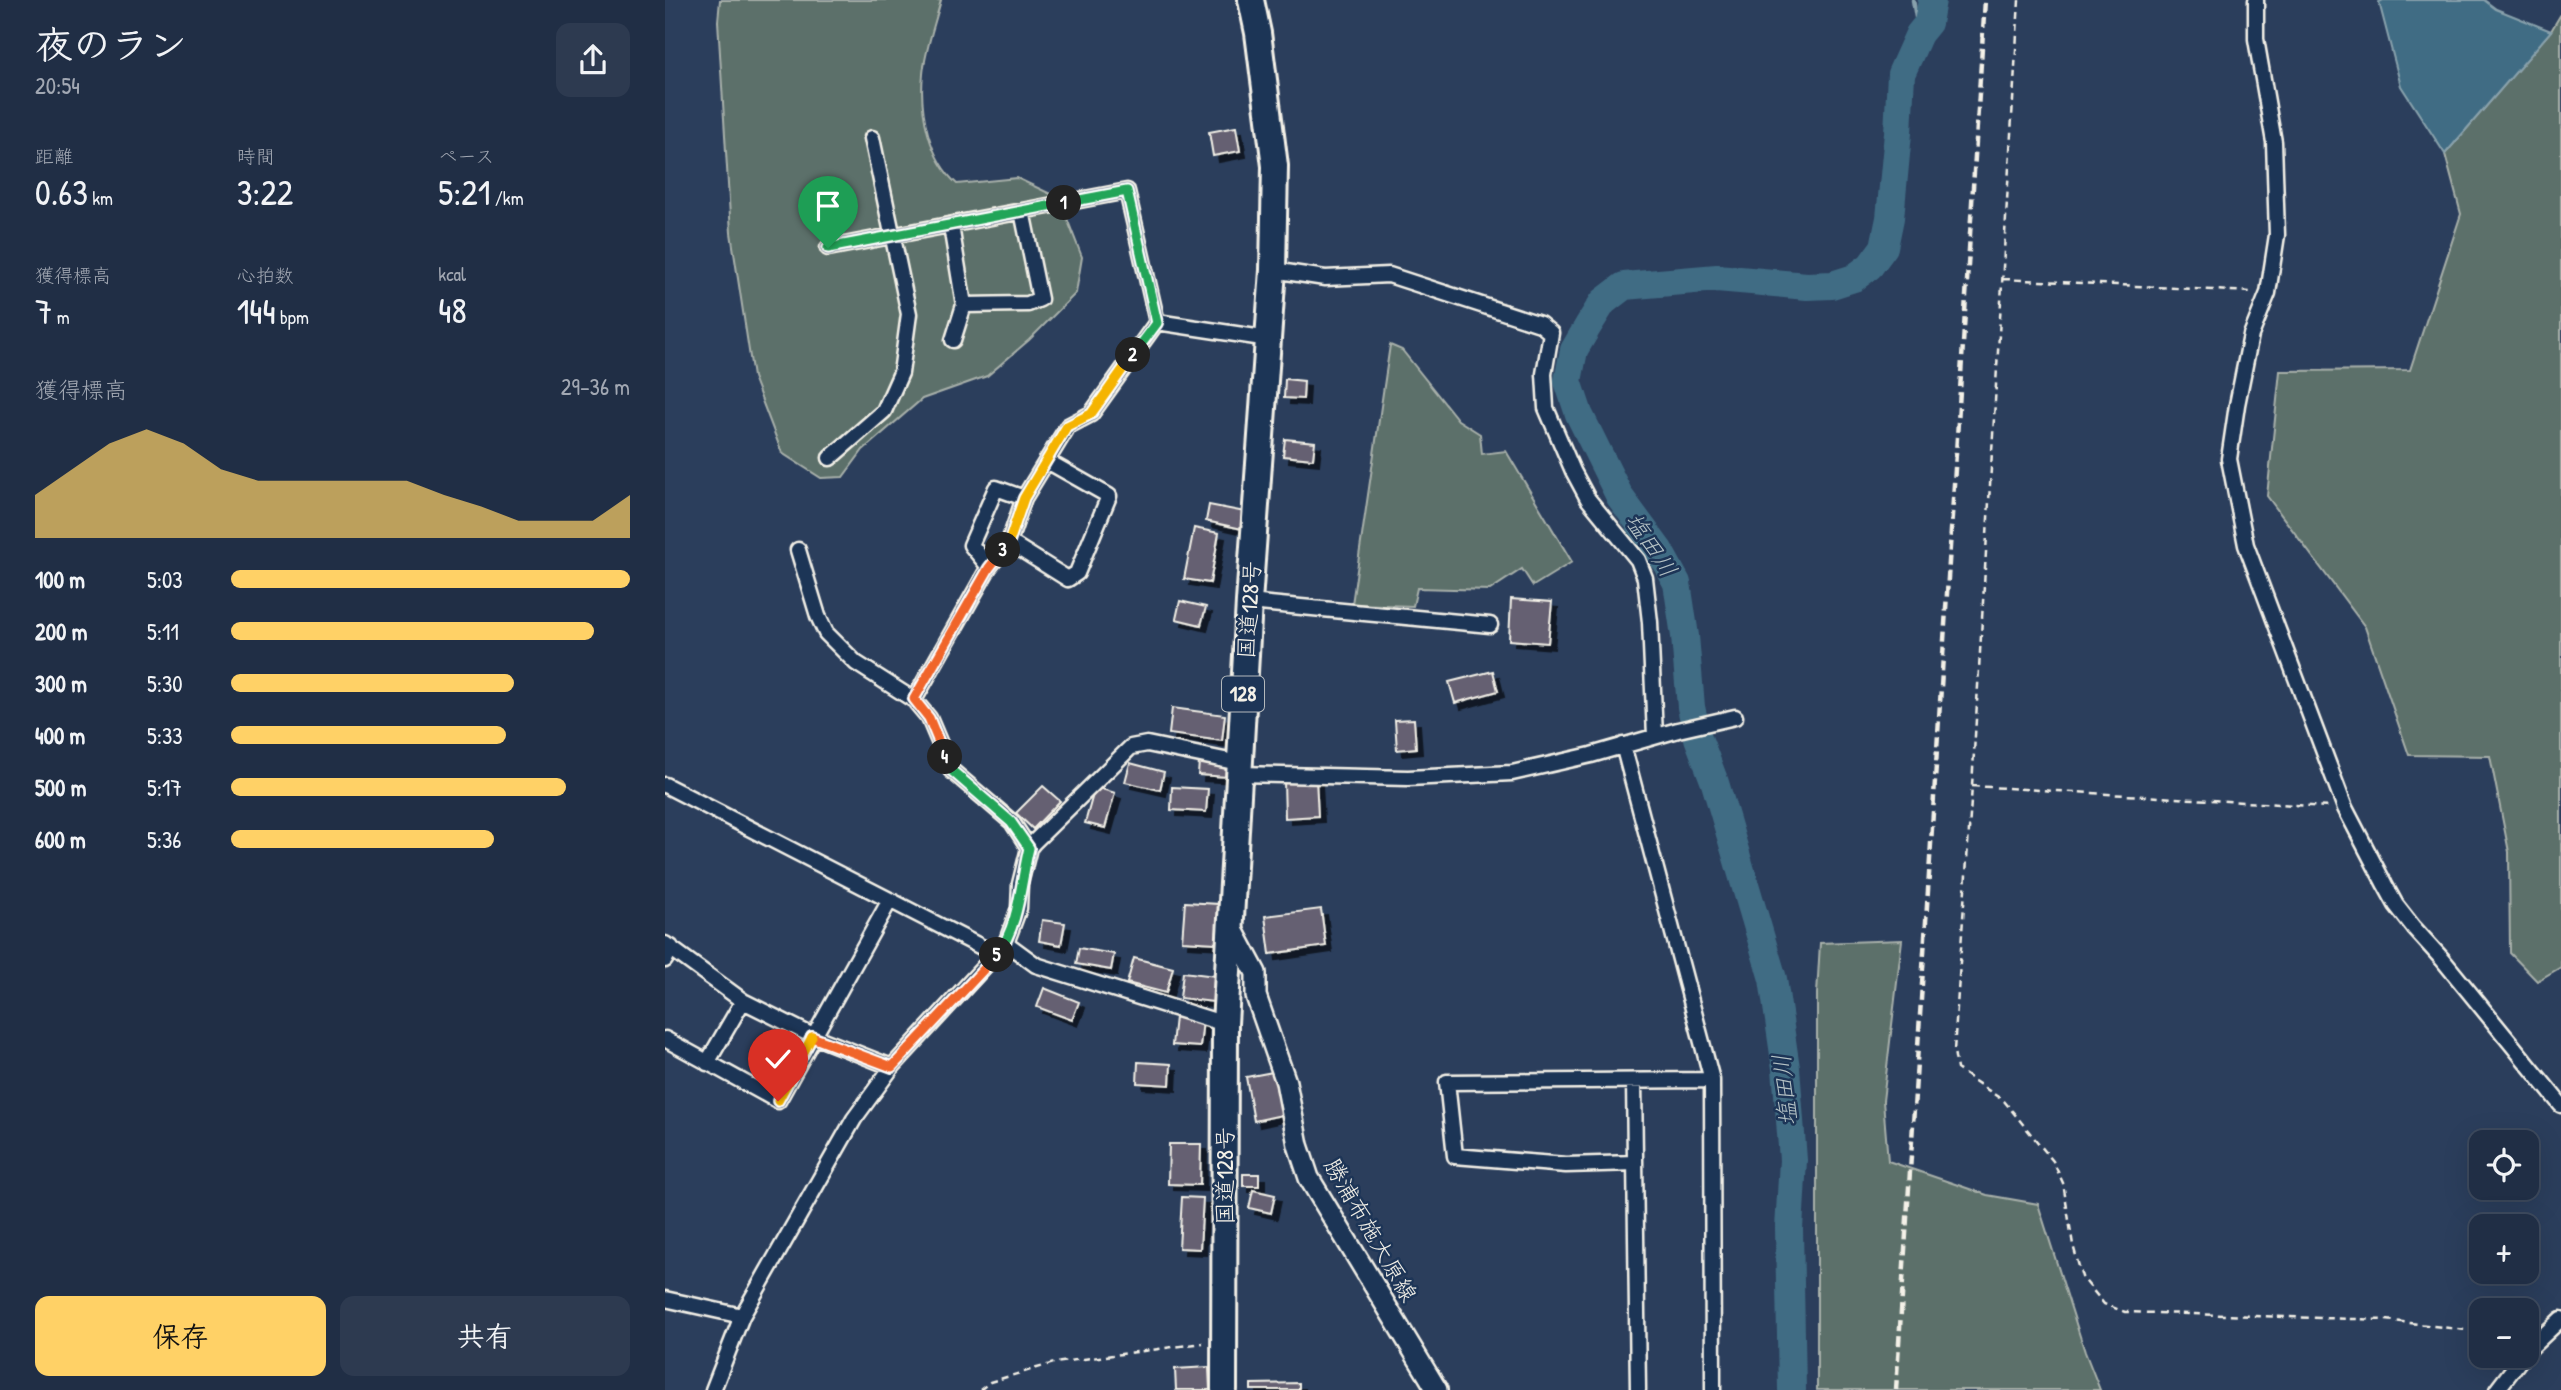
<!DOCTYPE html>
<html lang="ja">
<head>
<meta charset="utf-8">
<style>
	:root { --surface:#202e45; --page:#2d3a50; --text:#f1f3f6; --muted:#a2a8b3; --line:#3d4a5e; --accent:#ffd166 }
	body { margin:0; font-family:"Patrick Hand","Klee One",sans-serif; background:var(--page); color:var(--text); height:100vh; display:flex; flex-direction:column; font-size:26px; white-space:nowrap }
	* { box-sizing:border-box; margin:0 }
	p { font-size:23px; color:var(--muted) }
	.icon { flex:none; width:38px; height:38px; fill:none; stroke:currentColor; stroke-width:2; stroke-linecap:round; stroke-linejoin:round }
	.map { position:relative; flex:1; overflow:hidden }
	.details { display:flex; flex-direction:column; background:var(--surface); width:665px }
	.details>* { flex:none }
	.buttons { position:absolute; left:1804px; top:1130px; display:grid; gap:14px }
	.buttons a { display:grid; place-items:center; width:70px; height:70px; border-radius:14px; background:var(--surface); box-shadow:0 7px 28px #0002,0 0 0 2px var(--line); font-size:35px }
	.pin { position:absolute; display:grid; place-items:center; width:60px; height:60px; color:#fff; margin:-72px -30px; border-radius:50% 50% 50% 0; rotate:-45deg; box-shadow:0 0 7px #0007 }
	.pin .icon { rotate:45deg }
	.km { position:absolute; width:35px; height:35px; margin:-18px; border-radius:50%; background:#222; color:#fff; font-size:19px; line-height:35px; text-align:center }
	.round { display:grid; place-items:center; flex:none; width:74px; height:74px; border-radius:14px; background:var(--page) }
	.summary { display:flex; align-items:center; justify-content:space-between; height:119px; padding:0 35px }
	h1 { font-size:38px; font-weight:600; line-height:52px }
	.stats { display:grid; grid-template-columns:repeat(3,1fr); gap:10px; height:119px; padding:7px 35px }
	.stats div { display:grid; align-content:center }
	.stats b { font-size:35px; font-weight:600 }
	.stats small { font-size:19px; font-weight:400 }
	.stats p { font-size:19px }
	.chart { height:196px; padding:14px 35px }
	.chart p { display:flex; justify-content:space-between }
	.chart svg { width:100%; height:126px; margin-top:7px; fill:var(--accent); opacity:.7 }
	.action { display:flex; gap:14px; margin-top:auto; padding:14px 35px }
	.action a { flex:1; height:80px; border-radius:14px; background:var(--accent); color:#111; font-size:28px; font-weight:600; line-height:80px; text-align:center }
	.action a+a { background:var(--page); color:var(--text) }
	ul { padding:0 35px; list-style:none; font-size:23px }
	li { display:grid; grid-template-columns:112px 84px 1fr; align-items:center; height:52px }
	li i { height:18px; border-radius:9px; background:var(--accent) }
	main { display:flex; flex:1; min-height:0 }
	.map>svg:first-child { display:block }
	.green { fill:#5c706b; stroke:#a8b0aa; stroke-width:2 }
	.water { fill:#406c84; stroke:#88a1ac; stroke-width:2 }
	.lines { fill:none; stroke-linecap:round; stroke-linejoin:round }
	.stream { stroke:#88a1ac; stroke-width:4.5 }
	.river { stroke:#406c84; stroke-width:28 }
	.building { fill:#656172; stroke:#f4f1e8; stroke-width:2; filter:url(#shadow) }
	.street-casing { stroke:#f4f1e8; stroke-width:19 }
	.secondary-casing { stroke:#f4f1e8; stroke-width:24 }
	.highway-casing { stroke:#f4f1e8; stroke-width:30 }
	.path { stroke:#f4f1e8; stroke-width:2.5; stroke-dasharray:7 5; stroke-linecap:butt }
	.street { stroke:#1d3557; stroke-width:14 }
	.secondary { stroke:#1d3557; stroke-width:19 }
	.highway { stroke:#1d3557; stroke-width:24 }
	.rail { stroke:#f4f1e8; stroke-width:4.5; stroke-dasharray:10 5; stroke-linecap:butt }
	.split-1-casing { stroke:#fff; stroke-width:14 }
	.split-2-casing { stroke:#fff; stroke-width:14 }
	.split-3-casing { stroke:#fff; stroke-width:14 }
	.split-4-casing { stroke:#fff; stroke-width:14 }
	.split-5-casing { stroke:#fff; stroke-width:14 }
	.split-6-casing { stroke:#fff; stroke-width:14 }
	.split-7-casing { stroke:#fff; stroke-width:14 }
	.split-1 { stroke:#22a559; stroke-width:9 }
	.split-2 { stroke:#22a559; stroke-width:9 }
	.split-3 { stroke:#f5b400; stroke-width:9 }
	.split-4 { stroke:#f0652b; stroke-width:9 }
	.split-5 { stroke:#22a559; stroke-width:9 }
	.split-6 { stroke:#f0652b; stroke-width:9 }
	.split-7 { stroke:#f5b400; stroke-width:9 }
	.labels { text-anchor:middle; stroke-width:5; stroke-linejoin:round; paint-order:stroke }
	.shield { fill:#1d3557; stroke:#b4b9bc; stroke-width:2 }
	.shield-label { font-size:21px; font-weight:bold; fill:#f4f1e8 }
	.street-label { font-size:23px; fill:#f4f1e8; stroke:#1d3557 }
	.water-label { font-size:24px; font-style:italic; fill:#b5c2c5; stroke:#1d3557 }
</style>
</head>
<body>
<main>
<section class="details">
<div class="summary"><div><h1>夜のラン</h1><p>20:54</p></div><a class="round"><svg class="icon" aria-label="share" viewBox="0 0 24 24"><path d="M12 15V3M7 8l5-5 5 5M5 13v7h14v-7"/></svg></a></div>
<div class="stats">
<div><p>距離</p><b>0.63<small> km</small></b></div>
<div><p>時間</p><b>3:22</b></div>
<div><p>ペース</p><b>5:21<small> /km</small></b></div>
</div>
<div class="stats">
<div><p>獲得標高</p><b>7<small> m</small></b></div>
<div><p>心拍数</p><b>144<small> bpm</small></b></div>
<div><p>kcal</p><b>48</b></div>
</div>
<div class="chart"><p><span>獲得標高</span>29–36 m</p>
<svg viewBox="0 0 160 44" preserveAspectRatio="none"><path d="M0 44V29L10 20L20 11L30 6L40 11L50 20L60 24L70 24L80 24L90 24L100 24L110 29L120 33L130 38L140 38L150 38L160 29V44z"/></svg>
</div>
<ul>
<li><b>100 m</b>5:03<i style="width:100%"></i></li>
<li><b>200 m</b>5:11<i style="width:91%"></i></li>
<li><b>300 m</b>5:30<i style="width:71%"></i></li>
<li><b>400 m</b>5:33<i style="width:69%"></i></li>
<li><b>500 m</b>5:17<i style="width:84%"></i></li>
<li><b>600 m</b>5:36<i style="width:66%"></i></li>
</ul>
<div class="action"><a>保存</a><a>共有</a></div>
</section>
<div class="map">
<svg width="1896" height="1390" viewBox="0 0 1896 1390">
	<defs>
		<filter id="shadow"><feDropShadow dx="6" dy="6" stdDeviation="0" flood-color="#0009"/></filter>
	</defs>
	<rect width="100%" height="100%" fill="#2b3e5c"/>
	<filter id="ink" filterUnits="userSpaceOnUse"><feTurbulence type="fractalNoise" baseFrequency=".0143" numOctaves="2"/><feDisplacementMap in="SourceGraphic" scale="14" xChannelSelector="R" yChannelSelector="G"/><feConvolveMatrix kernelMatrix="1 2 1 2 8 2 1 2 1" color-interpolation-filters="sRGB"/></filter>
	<g filter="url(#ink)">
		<!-- green -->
		<path class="green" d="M 55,0 L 276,0 C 270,24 260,50 258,74 C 254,111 264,159 292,184 L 352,178 L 394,198 L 417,257 L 411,293 L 364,340 L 322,376 L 257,399 L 198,450 L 178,477 L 156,478 L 117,453 L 88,377 L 66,233 L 53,21 Z
			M 1896,14 L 1896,967 L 1872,981 L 1845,953 L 1844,852 L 1825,756 L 1744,755 L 1700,627 L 1602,496 L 1615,371 L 1745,370 L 1796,214 L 1780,154 L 1886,31 Z
			M 725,345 L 737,350 L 793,420 L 815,434 L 817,454 L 841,451 L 907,562 L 868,586 L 857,569 L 825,590 L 752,588 L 748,606 L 687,604 Z
			M 1237,940 L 1218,1101 L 1223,1161 L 1322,1195 L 1373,1204 L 1420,1352 L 1435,1390 L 1152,1390 L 1152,994 L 1155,943 Z"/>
		<!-- water -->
		<path class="water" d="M 1718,0 L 1819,0 L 1831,9 L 1886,31 L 1780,154 L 1736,86 L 1714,2 Z"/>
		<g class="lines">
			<!-- stream -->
			<path class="stream" d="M 1248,0 L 1254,34"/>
			<!-- river -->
			<path class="river" d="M 1127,1390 L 1124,1229 L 1128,1160 L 1121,1068 L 1108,979 L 1050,783 L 1033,738 L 1026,707 L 1020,636 L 1012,583 L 994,550 L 955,497 L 914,414 L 903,381 L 909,350 L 923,326 L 938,302 L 959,286 L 1052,278 L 1142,286 L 1167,285 L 1189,278 L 1205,266 L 1219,247 L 1225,218 L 1233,133 L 1236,74 L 1254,34 L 1263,23 L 1267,0"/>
		</g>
		<!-- building -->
		<path class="building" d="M 571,127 L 575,151 L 548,156 L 544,132 Z
			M 620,379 L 639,381 L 638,399 L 619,398 Z
			M 620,439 L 650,442 L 648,459 L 618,456 Z
			M 544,505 L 580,512 L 577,529 L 541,521 Z
			M 529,528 L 554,533 L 545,583 L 519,579 Z
			M 846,599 L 887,602 L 883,643 L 844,640 Z
			M 515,601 L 541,607 L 536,625 L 511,619 Z
			M 828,671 L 833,691 L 790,703 L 784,682 Z
			M 507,708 L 560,715 L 557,741 L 504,734 Z
			M 749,719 L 751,748 L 732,750 L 730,720 Z
			M 534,761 L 564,763 L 563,777 L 533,775 Z
			M 465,763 L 499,772 L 495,790 L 460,782 Z
			M 651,779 L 653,816 L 620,818 L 619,781 Z
			M 378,786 L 395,801 L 368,829 L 351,813 Z
			M 430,787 L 450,793 L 440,828 L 420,823 Z
			M 507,787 L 543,789 L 541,812 L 506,810 Z
			M 520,902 L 554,904 L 551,943 L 517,941 Z
			M 656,909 L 661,946 L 605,954 L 600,916 Z
			M 377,920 L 400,923 L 396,945 L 374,941 Z
			M 414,948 L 449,954 L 446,970 L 411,964 Z
			M 469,958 L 508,968 L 501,993 L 462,983 Z
			M 518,972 L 551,976 L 548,1002 L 515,998 Z
			M 379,988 L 414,1002 L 407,1020 L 372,1007 Z
			M 510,1017 L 538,1020 L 535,1047 L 507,1045 Z
			M 473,1062 L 506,1064 L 505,1085 L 472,1083 Z
			M 608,1072 L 617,1115 L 589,1121 L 581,1077 Z
			M 504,1144 L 536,1144 L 535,1185 L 503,1184 Z
			M 578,1174 L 594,1174 L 594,1186 L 578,1186 Z
			M 588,1190 L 610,1195 L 606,1213 L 584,1208 Z
			M 517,1197 L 538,1198 L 535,1249 L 514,1248 Z
			M 544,1367 L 545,1390 L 511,1390 L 510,1369 Z
			M 634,1383 L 634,1390 L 586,1390 L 586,1384 Z"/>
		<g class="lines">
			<defs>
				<path id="street" d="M 1591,0 L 1591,39 L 1609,142 L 1612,235 L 1603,293 L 1586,335 L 1572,405 L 1564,459 L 1581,545 L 1680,808 L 1720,885 L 1731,905 L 1749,928 L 1778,960 L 1896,1105
					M 286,226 L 299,305 L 288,340
					M 163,248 L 462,191 L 492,322
					M 608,270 L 660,278 L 724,275 L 875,324 L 886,333 L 879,374 L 881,408 L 908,471 L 923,499 L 973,560 L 980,578 L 985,622 L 990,736
					M 299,305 L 363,304 L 375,299 L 357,211
					M 165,458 L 219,411 L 236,373 L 244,314 L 207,138
					M 344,542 L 403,579 L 412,573 L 444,496 L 382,461
					M 133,550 L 153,616 L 161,633 L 191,663 L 249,700 L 264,718 L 286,770 L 347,822 L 364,848
					M 324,567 L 344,542 L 359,498
					M 584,602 L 825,625
					M 249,700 L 324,567 L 306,545 L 331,488 L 359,498 L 403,426 L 426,414 L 492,322 L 604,339
					M 958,745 L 1047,1080 L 1048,1390
					M 575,774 L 743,778 L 847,773 L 926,755 L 1013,730 L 1070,717
					M 0,785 L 332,955
					M 341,943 L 371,965 L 560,1024
					M 0,944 L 78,1001 L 148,1036 L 227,1067
					M 0,960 L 6,947
					M 0,1039 L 113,1101 L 225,900
					M 42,1063 L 78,1001
					M 969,1081 L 973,1390
					M 970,1163 L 901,1165 L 790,1156 L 782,1082 L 1047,1080
					M 0,1299 L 77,1316
					M 1862,1351 L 1896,1319
					M 48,1390 L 77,1316 L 189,1119 L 227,1067 L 341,943 L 354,908 L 355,884 L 364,848 L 368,843 L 466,747 L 482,744 L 574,763
					M 1832,1390 L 1858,1356"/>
				<path id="secondary" d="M 567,928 L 591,973 L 591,996 L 621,1082 L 633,1145 L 644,1178 L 772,1390"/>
				<path id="highway" d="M 559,1390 L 560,1024 L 584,602 L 608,270 L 610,166 L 593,33 L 586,0"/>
			</defs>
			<!-- street casing -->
			<use href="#street" class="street-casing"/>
			<!-- secondary casing -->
			<use href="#secondary" class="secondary-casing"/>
			<!-- highway casing -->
			<use href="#highway" class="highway-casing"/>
			<!-- path -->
			<path class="path" d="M 1354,0 L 1307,786 L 1289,1051 L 1292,1069 L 1339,1101 L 1388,1161 L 1398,1183 L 1408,1245 L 1417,1277 L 1439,1304 L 1460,1312 L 1721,1320 L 1816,1332
				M 1338,279 L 1587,292
				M 1307,786 L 1664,807
				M 315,1390 L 325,1382 L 389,1363 L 538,1343"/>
			<!-- street -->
			<use href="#street" class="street"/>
			<!-- secondary -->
			<use href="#secondary" class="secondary"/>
			<!-- highway -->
			<use href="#highway" class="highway"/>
			<!-- rail -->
			<path class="rail" d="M 1231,1390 L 1320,0"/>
		</g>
	</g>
	<g class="lines" filter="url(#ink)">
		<defs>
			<path id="split-1" d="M 163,248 L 399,203"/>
			<path id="split-2" d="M 399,203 L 462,191 L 492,323 L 468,355"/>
			<path id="split-3" d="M 338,550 L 344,542 L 359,498 L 402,426 L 426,414 L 468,355"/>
			<path id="split-4" d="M 280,757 L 264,718 L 249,699 L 324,568 L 338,550"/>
			<path id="split-5" d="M 280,757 L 286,770 L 346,822 L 364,848 C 355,885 355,923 332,955"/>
			<path id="split-6" d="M 147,1037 L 227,1067 L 332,955"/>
			<path id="split-7" d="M 113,1101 L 147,1037"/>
		</defs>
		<!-- split-1 casing -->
		<use href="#split-1" class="split-1-casing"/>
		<!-- split-2 casing -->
		<use href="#split-2" class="split-2-casing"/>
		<!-- split-3 casing -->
		<use href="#split-3" class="split-3-casing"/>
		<!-- split-4 casing -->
		<use href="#split-4" class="split-4-casing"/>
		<!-- split-5 casing -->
		<use href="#split-5" class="split-5-casing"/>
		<!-- split-6 casing -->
		<use href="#split-6" class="split-6-casing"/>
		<!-- split-7 casing -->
		<use href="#split-7" class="split-7-casing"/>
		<!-- split-1 -->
		<use href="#split-1" class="split-1"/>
		<!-- split-2 -->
		<use href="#split-2" class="split-2"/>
		<!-- split-3 -->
		<use href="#split-3" class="split-3"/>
		<!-- split-4 -->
		<use href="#split-4" class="split-4"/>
		<!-- split-5 -->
		<use href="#split-5" class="split-5"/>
		<!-- split-6 -->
		<use href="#split-6" class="split-6"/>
		<!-- split-7 -->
		<use href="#split-7" class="split-7"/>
	</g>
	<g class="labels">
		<!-- shield labels -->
		<rect class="shield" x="557" y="676.5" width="42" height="35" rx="5"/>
		<g class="shield-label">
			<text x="578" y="701">128</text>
		</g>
		<!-- street labels -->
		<g class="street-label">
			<text transform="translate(584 610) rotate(-86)" y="8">国道128号</text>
			<text transform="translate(560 1176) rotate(-90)" y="8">国道128号</text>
			<text transform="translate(706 1230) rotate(60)" y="8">勝浦布施大原線</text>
		</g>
		<!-- water labels -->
		<g class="water-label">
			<text transform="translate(986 545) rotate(56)" y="8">塩田川</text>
			<text transform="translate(1120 1090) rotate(-96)" y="8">塩田川</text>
		</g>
	</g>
</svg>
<div class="buttons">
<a><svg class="icon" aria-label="locate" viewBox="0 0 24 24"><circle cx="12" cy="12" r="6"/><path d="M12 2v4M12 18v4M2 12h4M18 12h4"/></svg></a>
<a>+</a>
<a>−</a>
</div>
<div class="pin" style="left:163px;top:248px;background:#1e9e55"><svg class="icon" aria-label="arrive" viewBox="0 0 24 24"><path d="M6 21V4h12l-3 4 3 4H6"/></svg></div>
<div class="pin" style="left:113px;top:1101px;background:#d93025"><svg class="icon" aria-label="check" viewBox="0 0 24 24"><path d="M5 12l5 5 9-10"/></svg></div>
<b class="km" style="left:399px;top:203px">1</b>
<b class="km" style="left:468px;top:355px">2</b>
<b class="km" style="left:338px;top:550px">3</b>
<b class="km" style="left:280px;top:757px">4</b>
<b class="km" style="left:332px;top:955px">5</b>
</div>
</main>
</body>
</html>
